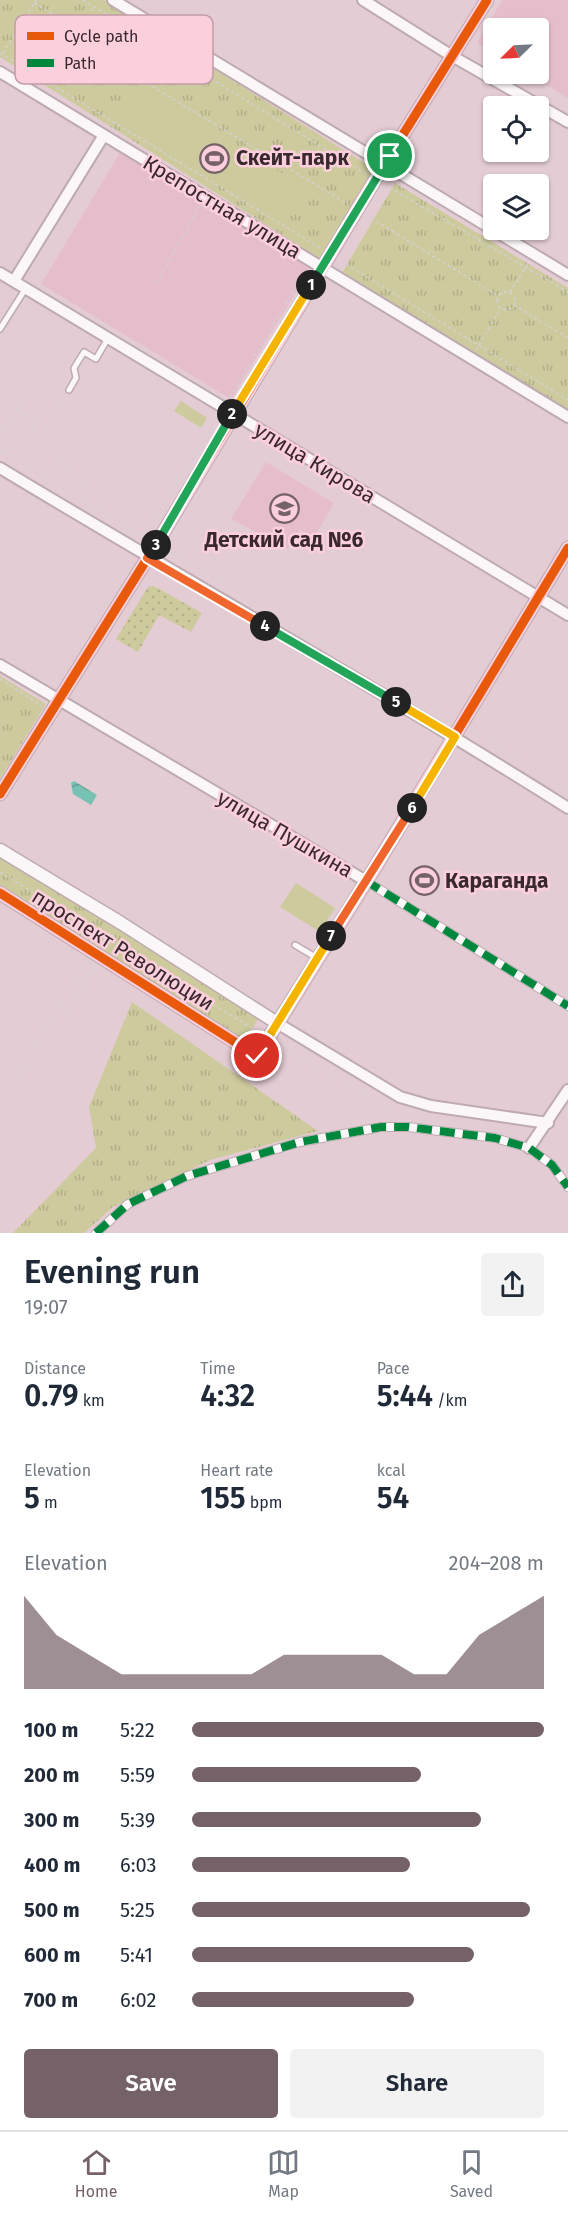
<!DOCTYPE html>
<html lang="en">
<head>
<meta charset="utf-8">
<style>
	:root { --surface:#fff; --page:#f2f2f3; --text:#1f2937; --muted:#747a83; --line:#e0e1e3; --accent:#756168 }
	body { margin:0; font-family:"Fira Sans",sans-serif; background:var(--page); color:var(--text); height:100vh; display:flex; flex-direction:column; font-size:22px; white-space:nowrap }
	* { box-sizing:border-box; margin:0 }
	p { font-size:20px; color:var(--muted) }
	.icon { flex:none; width:33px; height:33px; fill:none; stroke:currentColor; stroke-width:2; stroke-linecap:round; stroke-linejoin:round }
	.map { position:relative; height:1233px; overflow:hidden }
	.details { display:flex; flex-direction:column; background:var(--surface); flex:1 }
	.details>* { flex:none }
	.needle { width:39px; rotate:246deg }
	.controls { position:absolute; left:483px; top:18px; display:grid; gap:12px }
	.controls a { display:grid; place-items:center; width:66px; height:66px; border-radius:6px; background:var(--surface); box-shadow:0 2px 4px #0004; font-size:30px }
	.pin { position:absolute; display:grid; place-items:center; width:51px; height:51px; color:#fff; margin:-26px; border:3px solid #fff; border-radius:50%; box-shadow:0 2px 6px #0007 }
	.km { position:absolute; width:30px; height:30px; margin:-15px; border-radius:50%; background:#222; color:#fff; font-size:16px; line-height:30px; text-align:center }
	.round { display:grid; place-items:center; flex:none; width:63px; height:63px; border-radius:6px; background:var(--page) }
	.summary { display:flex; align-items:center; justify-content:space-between; height:102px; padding:0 24px }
	h1 { font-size:33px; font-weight:600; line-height:45px }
	.figures { display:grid; grid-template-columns:repeat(3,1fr); gap:9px; height:102px; padding:6px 24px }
	.figures div { display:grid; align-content:center }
	.figures b { font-size:30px; font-weight:600 }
	.figures small { font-size:16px; font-weight:400 }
	.figures p { font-size:16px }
	.chart { height:168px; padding:12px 24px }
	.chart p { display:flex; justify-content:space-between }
	.chart svg { width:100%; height:108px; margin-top:6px; fill:var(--accent); opacity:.7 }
	.cta { display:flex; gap:12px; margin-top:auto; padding:12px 24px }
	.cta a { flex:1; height:69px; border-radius:6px; background:var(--accent); color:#fff; font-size:24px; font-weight:600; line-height:69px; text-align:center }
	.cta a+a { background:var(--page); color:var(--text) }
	ul { padding:0 24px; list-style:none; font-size:20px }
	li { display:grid; grid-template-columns:96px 72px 1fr; align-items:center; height:45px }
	li i { height:15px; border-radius:8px; background:var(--accent) }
	.dock { display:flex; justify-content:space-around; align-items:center; height:84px; border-top:2px solid var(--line); background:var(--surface); font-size:16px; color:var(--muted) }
	.dock a { display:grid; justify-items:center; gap:3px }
	.dock .selected { color:var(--accent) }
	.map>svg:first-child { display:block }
	.built { fill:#e6becb }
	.grass { fill:url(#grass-dots) }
	.park { fill:url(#park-tufts) }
	.pitch { fill:#cdcb9d }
	.water { fill:url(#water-waves) }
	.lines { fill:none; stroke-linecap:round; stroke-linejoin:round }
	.service-casing { stroke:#beabb1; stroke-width:8 }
	.pedestrian-casing { stroke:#beabb1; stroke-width:10 }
	.minor-casing { stroke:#beabb1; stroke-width:14 }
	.tertiary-casing { stroke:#beabb1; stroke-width:15 }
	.path { stroke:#d6cfd1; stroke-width:1.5; stroke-dasharray:3 3; stroke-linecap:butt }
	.service { stroke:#fbf7f9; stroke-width:5 }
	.pedestrian { stroke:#fbf7f9; stroke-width:8 }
	.minor { stroke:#fbf7f9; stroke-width:10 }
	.tertiary { stroke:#fbf7f9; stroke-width:12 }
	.quiet { stroke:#00873e; stroke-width:8; stroke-dasharray:15 8; stroke-linecap:butt }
	.cycleway-casing { stroke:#fccfdd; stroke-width:13 }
	.cycleway { stroke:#e8590c; stroke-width:9 }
	.split-1-casing { stroke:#fff; stroke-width:12 }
	.split-2-casing { stroke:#fff; stroke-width:12 }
	.split-3-casing { stroke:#fff; stroke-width:12 }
	.split-4-casing { stroke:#fff; stroke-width:12 }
	.split-5-casing { stroke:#fff; stroke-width:12 }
	.split-6-casing { stroke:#fff; stroke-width:12 }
	.split-7-casing { stroke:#fff; stroke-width:12 }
	.split-8-casing { stroke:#fff; stroke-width:12 }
	.split-1 { stroke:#22a559; stroke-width:8 }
	.split-2 { stroke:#f5b400; stroke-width:8 }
	.split-3 { stroke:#22a559; stroke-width:8 }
	.split-4 { stroke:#f0652b; stroke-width:8 }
	.split-5 { stroke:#22a559; stroke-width:8 }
	.split-6 { stroke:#f5b400; stroke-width:8 }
	.split-7 { stroke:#f0652b; stroke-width:8 }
	.split-8 { stroke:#f5b400; stroke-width:8 }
	.labels { text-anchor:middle; stroke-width:5; stroke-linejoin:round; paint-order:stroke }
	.poi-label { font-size:21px; font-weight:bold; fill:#39282e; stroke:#fccfdd; text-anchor:start }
	.street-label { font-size:21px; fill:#39282e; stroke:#fccfdd }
	.key { fill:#fccfdd; stroke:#c29da8; stroke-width:1.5 }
	.key-label { font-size:16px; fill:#39282e }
</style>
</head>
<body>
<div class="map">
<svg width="568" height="1233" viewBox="0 0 568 1233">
	<defs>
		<pattern id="grass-dots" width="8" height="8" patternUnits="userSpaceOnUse" patternTransform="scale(1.5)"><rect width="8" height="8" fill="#cdcb9d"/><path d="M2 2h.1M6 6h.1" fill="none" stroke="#b1ae88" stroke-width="1.8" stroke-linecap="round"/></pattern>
		<pattern id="park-tufts" width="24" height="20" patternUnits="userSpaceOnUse" patternTransform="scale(1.5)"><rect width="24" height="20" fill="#cdcb9d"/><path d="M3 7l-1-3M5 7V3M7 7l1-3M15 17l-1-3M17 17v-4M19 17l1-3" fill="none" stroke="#b1ae88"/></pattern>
		<pattern id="water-waves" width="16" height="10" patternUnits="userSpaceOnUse" patternTransform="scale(1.5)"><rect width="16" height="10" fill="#78c2b4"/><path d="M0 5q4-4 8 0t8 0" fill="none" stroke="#639e93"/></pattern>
	</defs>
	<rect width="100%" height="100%" fill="#e4ccd4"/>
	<!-- built -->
	<path class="built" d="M 502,0 L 568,0 L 568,98 L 527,74 L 538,74 L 538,28 L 494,28 L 493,53 L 477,43 Z
		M 121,151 L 311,267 L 231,399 L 41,284 Z
		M 266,462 L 334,503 L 314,538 L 300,530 L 288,549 L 231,519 Z"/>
	<!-- grass -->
	<path class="grass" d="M 154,586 L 202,613 L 191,632 L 159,615 L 138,652 L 116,639 L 148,587 Z"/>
	<!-- park -->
	<path class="park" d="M 0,0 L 104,0 L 374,169 L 319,258 L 0,57 Z
		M 395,183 L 568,288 L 568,411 L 342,273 Z
		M 181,401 L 207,418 L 201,428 L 174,411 Z
		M 0,676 L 46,704 L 0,779 Z
		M 0,854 L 260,1016 L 245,1041 L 0,889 Z
		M 132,1002 L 318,1131 L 210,1160 L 113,1207 L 84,1233 L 13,1233 L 96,1148 L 89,1107 Z"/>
	<!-- pitch -->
	<path class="pitch" d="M 144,89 L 306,188 L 284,225 L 124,128 L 118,113 L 119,104 L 134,91 Z
		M 296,883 L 335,908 L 320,932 L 280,907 Z"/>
	<!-- water -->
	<path class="water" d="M 74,781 L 97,795 L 91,805 L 73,794 L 71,783 Z"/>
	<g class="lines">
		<defs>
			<path id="service" d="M 0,329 L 26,288
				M 69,390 L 76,378 L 74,368 L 84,352 L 96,359 L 108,338
				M 295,945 L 317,958"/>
			<path id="pedestrian" d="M 366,881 L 568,1006
				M 96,1233 L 128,1204 L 187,1176 L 300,1142 L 381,1127 L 408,1127 L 495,1138 L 529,1148 L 552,1165 L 568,1187"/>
			<path id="minor" d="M 113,0 L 568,275
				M 363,0 L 452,56 L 568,122
				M 0,72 L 568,417
				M 0,273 L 568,615
				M 14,281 L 104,135
				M 0,468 C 189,582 381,690 568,808
				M 0,665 L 366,881
				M 277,1023 L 400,1097 L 431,1106 L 548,1123
				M 529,1148 L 568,1090"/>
			<path id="tertiary" d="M 0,794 L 157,543 L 384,165 L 487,0
				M 0,850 L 121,923 L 277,1023
				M 0,893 L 257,1056 L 374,869 L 568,548"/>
		</defs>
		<!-- service casing -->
		<use href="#service" class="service-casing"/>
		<!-- pedestrian casing -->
		<use href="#pedestrian" class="pedestrian-casing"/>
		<!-- minor casing -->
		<use href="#minor" class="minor-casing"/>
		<!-- tertiary casing -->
		<use href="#tertiary" class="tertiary-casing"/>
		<!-- path -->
		<path class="path" d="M 83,0 L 366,174
			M 34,3 L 79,29
			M 23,20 L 70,48
			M 75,40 L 346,203
			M 0,53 L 322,249
			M 3,53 L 36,0
			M 51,85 L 93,7
			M 385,185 L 568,292
			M 366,215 L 498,296
			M 341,261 L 568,400
			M 157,282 L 200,206
			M 510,292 L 528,263
			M497 301a9 9 0 1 1 18 0a9 9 0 1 1-18 0Z
			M 514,305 L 568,338
			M 476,350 L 501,308
			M 230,397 L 306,270
			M 0,398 L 33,420 L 35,439 L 82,479 L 89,504
			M 34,420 L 56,409 L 65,396
			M 0,437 L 34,385
			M 0,451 L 143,537 L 218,417
			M 100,510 L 104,504
			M 165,549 L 452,719
			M 0,679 L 42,706
			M 472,730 L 568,789
			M 0,872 L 258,1032
			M 105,947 L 114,933
			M 90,961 L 97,965 L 21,1079 L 14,1075 Z
			M 277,1044 L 388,1108 L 398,1118
			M 567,1131 L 568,1131"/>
		<!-- service -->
		<use href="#service" class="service"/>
		<!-- pedestrian -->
		<use href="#pedestrian" class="pedestrian"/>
		<!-- minor -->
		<use href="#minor" class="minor"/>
		<!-- tertiary -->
		<use href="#tertiary" class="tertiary"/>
		<!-- quiet -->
		<path class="quiet" d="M 366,881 L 568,1006
			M 96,1233 L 128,1204 L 187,1176 L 300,1142 L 381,1127 L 408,1127 L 495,1138 L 529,1148 L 552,1165 L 568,1187"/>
		<defs>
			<path id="cycleway" d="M 0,794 L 157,543 L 384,165 L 487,0
				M 0,893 L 257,1056 L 374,869 L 568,548"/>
		</defs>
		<!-- cycleway casing -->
		<use href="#cycleway" class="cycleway-casing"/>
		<!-- cycleway -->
		<use href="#cycleway" class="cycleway"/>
	</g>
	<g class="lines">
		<defs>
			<path id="split-1" d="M 311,285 L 390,156"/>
			<path id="split-2" d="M 232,414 L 311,285"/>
			<path id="split-3" d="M 156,545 L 232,414"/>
			<path id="split-4" d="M 156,545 L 147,558 L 265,626"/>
			<path id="split-5" d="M 265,626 L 396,702"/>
			<path id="split-6" d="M 396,702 L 455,737 L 412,808"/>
			<path id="split-7" d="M 331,936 L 412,808"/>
			<path id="split-8" d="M 257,1056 L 331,936"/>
		</defs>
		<!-- split-1 casing -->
		<use href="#split-1" class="split-1-casing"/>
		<!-- split-2 casing -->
		<use href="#split-2" class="split-2-casing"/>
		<!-- split-3 casing -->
		<use href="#split-3" class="split-3-casing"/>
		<!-- split-4 casing -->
		<use href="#split-4" class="split-4-casing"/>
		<!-- split-5 casing -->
		<use href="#split-5" class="split-5-casing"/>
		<!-- split-6 casing -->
		<use href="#split-6" class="split-6-casing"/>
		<!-- split-7 casing -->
		<use href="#split-7" class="split-7-casing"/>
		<!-- split-8 casing -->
		<use href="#split-8" class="split-8-casing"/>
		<!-- split-1 -->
		<use href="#split-1" class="split-1"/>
		<!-- split-2 -->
		<use href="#split-2" class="split-2"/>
		<!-- split-3 -->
		<use href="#split-3" class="split-3"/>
		<!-- split-4 -->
		<use href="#split-4" class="split-4"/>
		<!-- split-5 -->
		<use href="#split-5" class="split-5"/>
		<!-- split-6 -->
		<use href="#split-6" class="split-6"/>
		<!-- split-7 -->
		<use href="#split-7" class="split-7"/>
		<!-- split-8 -->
		<use href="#split-8" class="split-8"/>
	</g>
	<!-- icons -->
	<defs>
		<symbol id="stadium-ring" viewBox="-11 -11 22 22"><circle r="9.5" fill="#fccfdd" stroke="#756168" stroke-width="1.5"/><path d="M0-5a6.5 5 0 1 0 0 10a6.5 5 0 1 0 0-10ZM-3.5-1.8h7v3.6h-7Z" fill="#756168"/></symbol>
		<symbol id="school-ring" viewBox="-11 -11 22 22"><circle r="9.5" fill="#fccfdd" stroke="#756168" stroke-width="1.5"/><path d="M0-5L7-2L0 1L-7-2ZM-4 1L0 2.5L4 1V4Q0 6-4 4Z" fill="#756168"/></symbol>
	</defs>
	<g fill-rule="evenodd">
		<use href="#stadium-ring" x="198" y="142" width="33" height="33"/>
		<use href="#school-ring" x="268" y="492" width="33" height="33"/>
		<use href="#stadium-ring" x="408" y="864" width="33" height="33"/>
	</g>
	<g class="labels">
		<!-- poi labels -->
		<g class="poi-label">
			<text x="236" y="165">Скейт-парк</text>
			<text x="284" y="547" text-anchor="middle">Детский сад №6</text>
			<text x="445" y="888">Караганда</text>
		</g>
		<!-- street labels -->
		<g class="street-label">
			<text transform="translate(222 207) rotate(31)" y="7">Крепостная улица</text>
			<text transform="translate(315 463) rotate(31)" y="7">улица Кирова</text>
			<text transform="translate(285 834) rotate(30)" y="7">улица Пушкина</text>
			<text transform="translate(123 950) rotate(32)" y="7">проспект Революции</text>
		</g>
	</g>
	<!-- legend -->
	<rect x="15" y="15" width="198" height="69" rx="9" class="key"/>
	<rect x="27" y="32" width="27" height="8" fill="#e8590c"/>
	<rect x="27" y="59" width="27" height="8" fill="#00873e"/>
	<g class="key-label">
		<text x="64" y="42">Cycle path</text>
		<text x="64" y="69">Path</text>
	</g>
</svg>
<div class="controls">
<a><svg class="needle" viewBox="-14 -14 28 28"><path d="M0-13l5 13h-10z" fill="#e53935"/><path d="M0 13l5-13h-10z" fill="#747a83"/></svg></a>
<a><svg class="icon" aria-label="locate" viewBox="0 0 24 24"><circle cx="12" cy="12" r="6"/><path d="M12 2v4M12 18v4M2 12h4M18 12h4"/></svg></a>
<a><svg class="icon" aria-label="layers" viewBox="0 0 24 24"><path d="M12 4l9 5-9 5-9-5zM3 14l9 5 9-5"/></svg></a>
</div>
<div class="pin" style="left:390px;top:156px;background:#1e9e55"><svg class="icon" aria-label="arrive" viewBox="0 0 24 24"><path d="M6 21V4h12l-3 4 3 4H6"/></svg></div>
<div class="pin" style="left:257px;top:1056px;background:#d93025"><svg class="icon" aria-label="check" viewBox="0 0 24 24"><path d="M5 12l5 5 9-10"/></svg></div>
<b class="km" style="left:311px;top:285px">1</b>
<b class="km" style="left:232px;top:414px">2</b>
<b class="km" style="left:156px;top:545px">3</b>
<b class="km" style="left:265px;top:626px">4</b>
<b class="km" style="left:396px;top:702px">5</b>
<b class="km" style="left:412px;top:808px">6</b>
<b class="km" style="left:331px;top:936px">7</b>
</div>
<section class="details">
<div class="summary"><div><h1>Evening run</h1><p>19:07</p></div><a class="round"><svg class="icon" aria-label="share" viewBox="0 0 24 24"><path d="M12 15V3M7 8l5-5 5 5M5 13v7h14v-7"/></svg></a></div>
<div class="figures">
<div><p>Distance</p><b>0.79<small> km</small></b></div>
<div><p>Time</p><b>4:32</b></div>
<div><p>Pace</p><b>5:44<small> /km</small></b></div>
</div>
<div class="figures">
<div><p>Elevation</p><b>5<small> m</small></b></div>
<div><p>Heart rate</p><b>155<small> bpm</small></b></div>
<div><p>kcal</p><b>54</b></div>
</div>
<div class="chart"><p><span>Elevation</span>204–208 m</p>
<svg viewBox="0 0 160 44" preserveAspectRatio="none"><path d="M0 44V6L10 22L20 30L30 38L40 38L50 38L60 38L70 38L80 30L90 30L100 30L110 30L120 38L130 38L140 22L150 14L160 6V44z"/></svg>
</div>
<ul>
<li><b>100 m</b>5:22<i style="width:100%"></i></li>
<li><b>200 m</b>5:59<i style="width:65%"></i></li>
<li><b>300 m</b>5:39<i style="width:82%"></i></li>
<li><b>400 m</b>6:03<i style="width:62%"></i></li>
<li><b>500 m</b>5:25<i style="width:96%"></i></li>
<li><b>600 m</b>5:41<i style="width:80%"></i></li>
<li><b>700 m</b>6:02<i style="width:63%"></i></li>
</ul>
<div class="cta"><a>Save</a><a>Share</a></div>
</section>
<nav class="dock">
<a class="selected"><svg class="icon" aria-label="home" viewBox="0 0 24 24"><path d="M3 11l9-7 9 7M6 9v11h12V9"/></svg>Home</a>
<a><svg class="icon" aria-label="map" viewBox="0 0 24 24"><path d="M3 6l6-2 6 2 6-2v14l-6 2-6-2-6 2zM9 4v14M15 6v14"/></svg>Map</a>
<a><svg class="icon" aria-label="saved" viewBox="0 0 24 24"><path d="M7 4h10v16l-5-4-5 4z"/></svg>Saved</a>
</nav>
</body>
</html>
